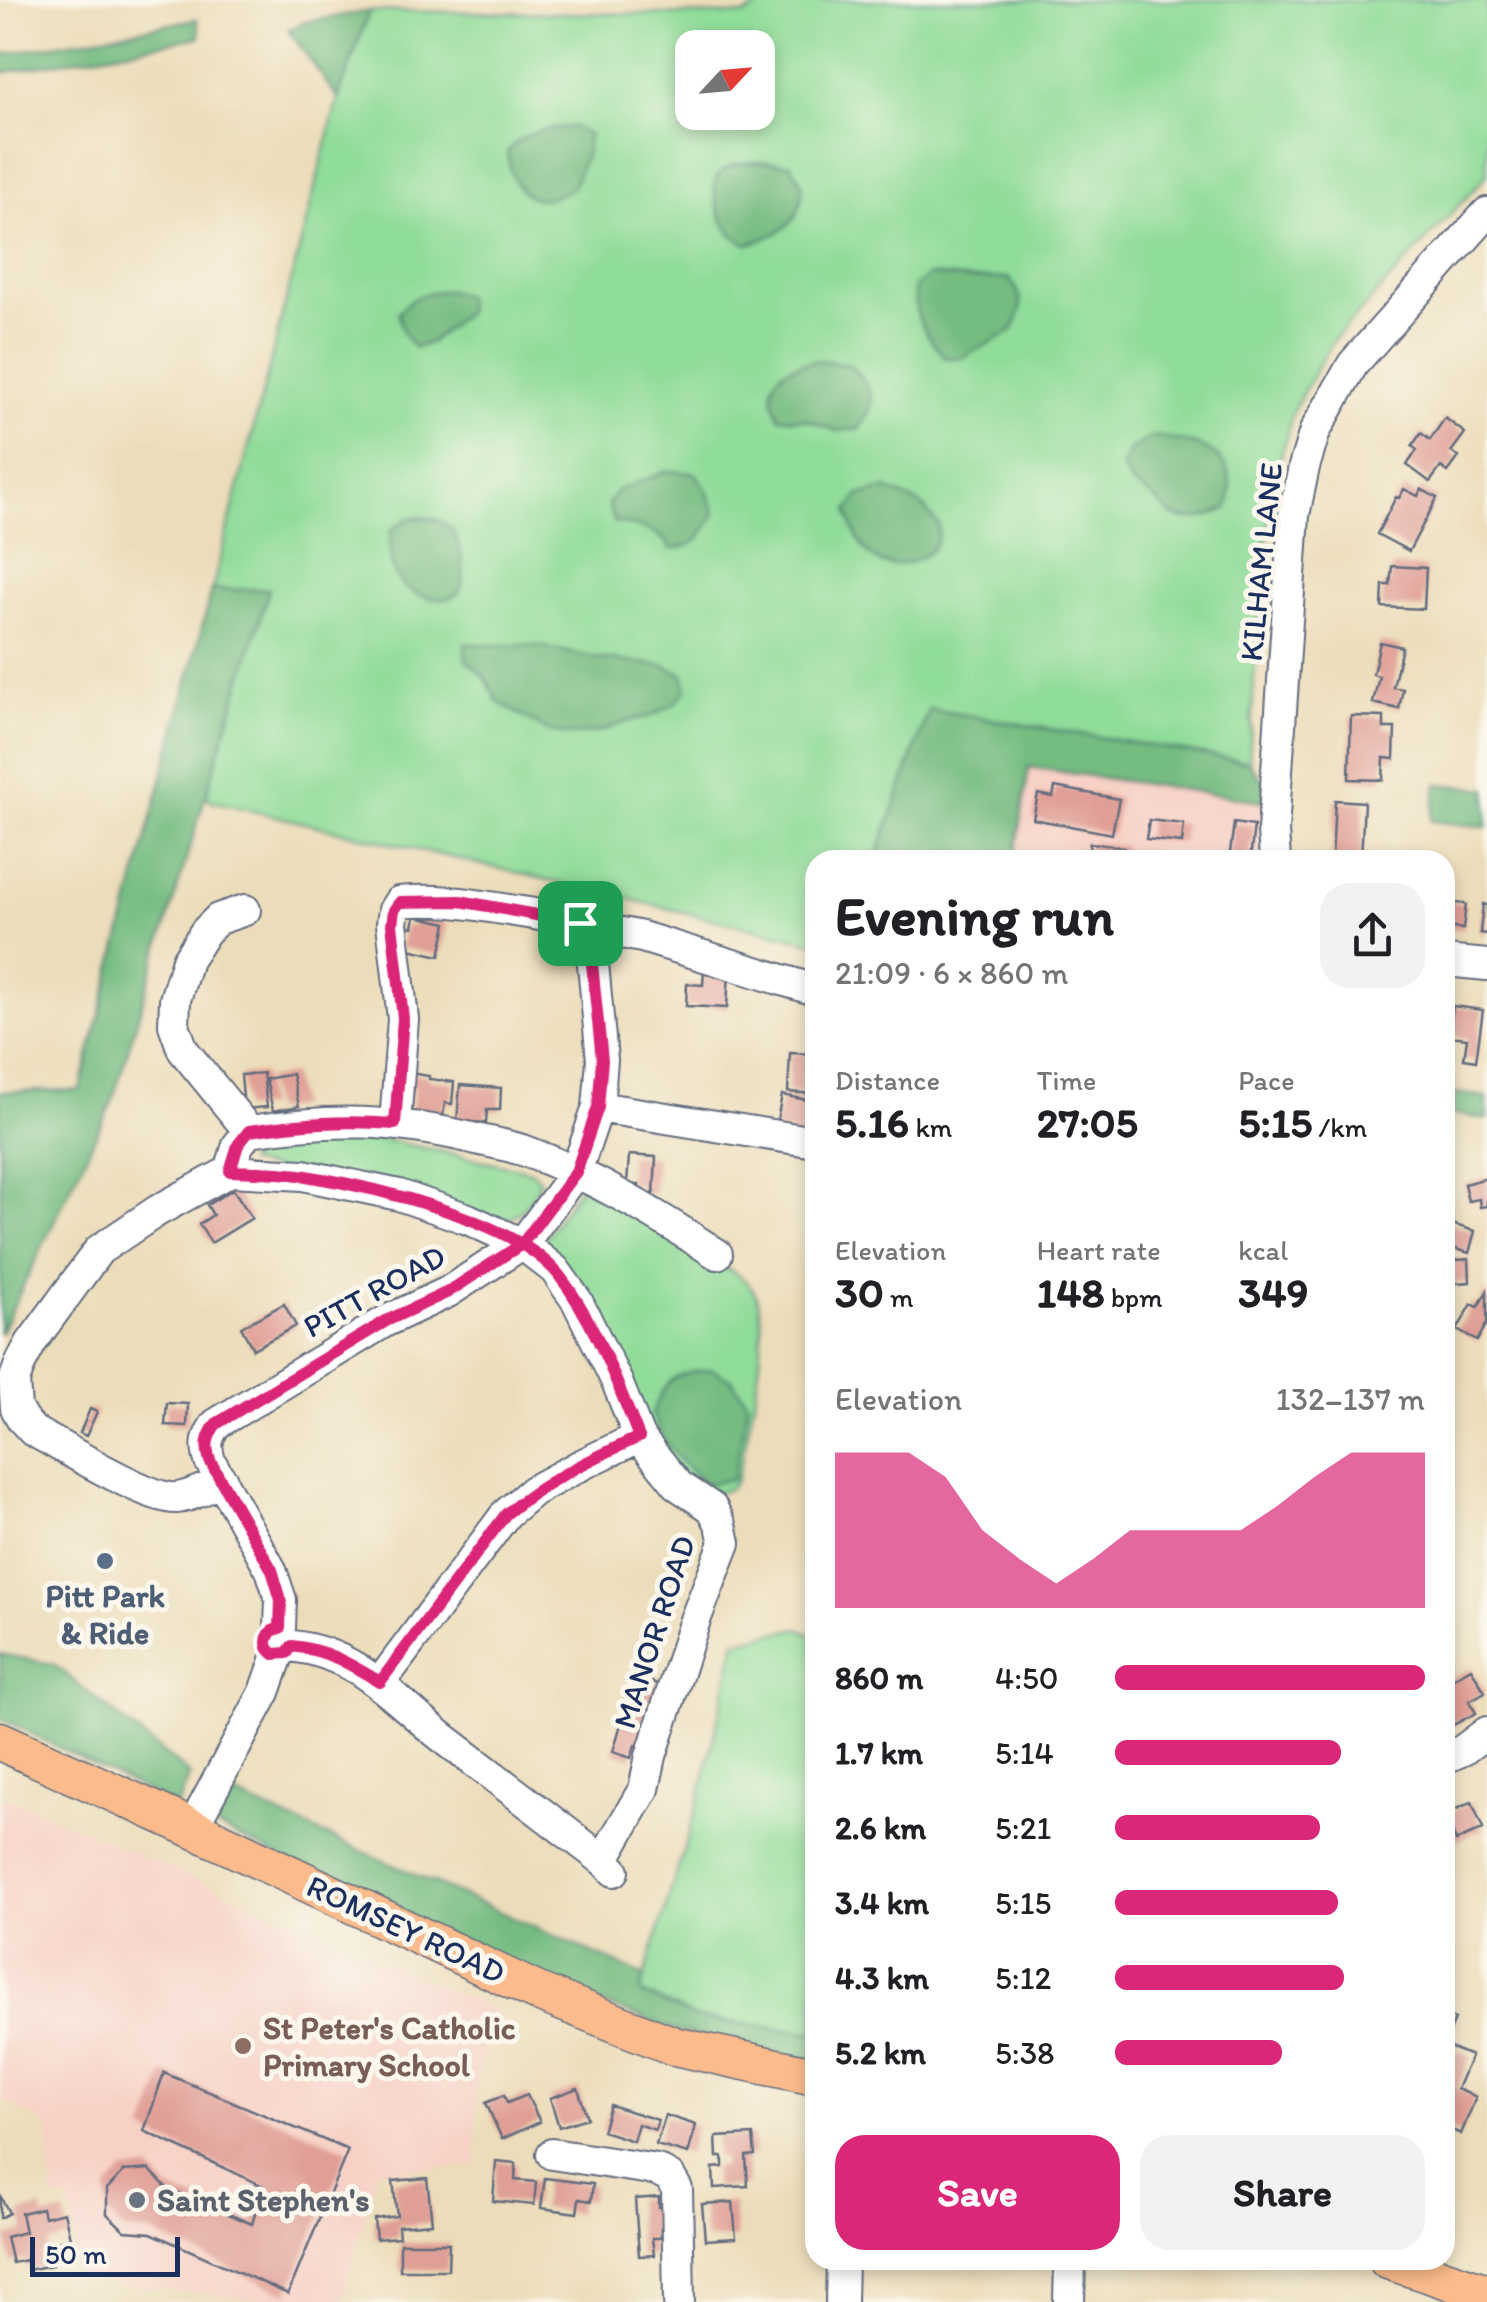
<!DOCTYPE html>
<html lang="en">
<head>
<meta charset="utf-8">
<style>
	:root { --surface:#fff; --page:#f2f2f2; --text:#202124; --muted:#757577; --accent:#db2777 }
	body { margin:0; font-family:Itim,sans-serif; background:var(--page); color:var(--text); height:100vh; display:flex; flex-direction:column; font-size:38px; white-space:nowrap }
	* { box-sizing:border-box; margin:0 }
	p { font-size:32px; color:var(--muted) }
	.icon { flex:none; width:55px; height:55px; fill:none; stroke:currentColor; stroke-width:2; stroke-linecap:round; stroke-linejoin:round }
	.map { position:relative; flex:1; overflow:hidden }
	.details { position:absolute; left:805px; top:850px; width:650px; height:1420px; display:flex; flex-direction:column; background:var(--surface); border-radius:30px; box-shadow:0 5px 15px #0003 }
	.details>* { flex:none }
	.needle { width:65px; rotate:64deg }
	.controls { position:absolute; left:675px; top:30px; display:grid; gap:20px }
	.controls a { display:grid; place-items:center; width:100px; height:100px; border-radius:20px; background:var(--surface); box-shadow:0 5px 15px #0003; font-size:50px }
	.scale { position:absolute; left:30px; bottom:25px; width:150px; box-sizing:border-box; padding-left:10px; border:5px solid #1b2f5e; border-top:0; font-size:28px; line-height:35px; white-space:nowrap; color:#1b2f5e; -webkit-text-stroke:8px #fbf7ec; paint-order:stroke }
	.pin { position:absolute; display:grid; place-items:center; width:85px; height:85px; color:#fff; margin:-42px; border-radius:20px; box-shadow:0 5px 15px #0006 }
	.round { display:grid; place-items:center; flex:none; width:105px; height:105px; border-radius:30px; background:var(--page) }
	.summary { display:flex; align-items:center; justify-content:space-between; height:170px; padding:0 30px }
	h1 { font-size:55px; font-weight:700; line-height:75px }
	.metrics { display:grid; grid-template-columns:repeat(3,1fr); gap:15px; height:170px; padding:10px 30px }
	.metrics div { display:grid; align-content:center }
	.metrics b { font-size:42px; font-weight:700 }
	.metrics small { font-size:28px; font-weight:400 }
	.metrics p { font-size:28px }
	.chart { height:280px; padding:20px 30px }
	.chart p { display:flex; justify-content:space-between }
	.chart svg { width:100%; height:180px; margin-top:10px; fill:var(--accent); opacity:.7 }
	.cta { display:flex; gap:20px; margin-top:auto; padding:20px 30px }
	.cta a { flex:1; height:115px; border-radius:30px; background:var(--accent); color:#fff; font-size:40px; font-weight:700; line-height:115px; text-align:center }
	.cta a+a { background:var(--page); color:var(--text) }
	ul { padding:0 30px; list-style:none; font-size:32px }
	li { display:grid; grid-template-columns:160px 120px 1fr; align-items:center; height:75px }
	li i { height:25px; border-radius:12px; background:var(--accent) }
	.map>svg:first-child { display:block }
	.built { fill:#f7d1c6 }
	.green { fill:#90dc99; stroke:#56867c; stroke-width:2.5; fill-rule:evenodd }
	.forest { fill:#74bc81; stroke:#487670; stroke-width:2.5 }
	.water { fill:#75bfee; stroke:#4877a6; stroke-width:2.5 }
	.building { fill:#e09f96 }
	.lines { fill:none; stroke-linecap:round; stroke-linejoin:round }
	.minor-casing { stroke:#646c7e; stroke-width:34 }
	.major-casing { stroke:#646c7e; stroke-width:41 }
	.minor { stroke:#fff; stroke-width:30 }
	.major { stroke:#fbbb8c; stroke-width:38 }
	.route-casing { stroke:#fff; stroke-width:20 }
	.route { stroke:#db2777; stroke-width:12 }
	.service-dot { fill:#5c6f8a; stroke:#fbf7ec; stroke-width:4 }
	.education-dot { fill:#8d6e63; stroke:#fbf7ec; stroke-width:4 }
	.worship-dot { fill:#6b7280; stroke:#fbf7ec; stroke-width:4 }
	.labels { text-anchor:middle; stroke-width:10; stroke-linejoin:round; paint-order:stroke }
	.street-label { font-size:32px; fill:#1b2f5e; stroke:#fbf7ec }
	.service-label { font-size:32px; font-weight:bold; fill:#4e5e75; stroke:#fbf7ec }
	.education-label { font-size:32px; font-weight:bold; fill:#785e54; stroke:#fbf7ec; text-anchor:start }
	.worship-label { font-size:32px; font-weight:bold; fill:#5b616d; stroke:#fbf7ec; text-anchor:start }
</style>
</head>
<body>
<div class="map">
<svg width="1487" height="2302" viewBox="0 0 1487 2302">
	<rect width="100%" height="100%" fill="#fbf7ec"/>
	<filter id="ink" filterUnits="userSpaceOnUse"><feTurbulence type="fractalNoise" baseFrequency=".01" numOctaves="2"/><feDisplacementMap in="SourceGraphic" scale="20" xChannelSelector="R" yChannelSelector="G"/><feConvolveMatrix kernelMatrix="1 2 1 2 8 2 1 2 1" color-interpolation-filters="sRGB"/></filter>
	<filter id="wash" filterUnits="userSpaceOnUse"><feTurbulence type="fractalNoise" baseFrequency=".0048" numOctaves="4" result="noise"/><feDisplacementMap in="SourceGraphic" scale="40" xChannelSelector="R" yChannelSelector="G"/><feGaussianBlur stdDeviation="2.25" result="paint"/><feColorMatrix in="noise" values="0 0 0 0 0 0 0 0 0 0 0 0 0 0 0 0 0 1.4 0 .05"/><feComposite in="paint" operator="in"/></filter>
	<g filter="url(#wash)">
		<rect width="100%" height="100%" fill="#ecddba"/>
		<!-- built -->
		<path class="built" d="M 1028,767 L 1268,802 L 1259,860 L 1015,860 Z
			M 5,1796 L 496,2011 L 476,2081 L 476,2166 L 377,2170 L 342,2302 L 280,2302 L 78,2280 L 70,2200 L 53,2197 L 48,2126 L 0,2099 L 0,1805 Z"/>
		<!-- green -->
		<path class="green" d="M 768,0 L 1487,0 L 1487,175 L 1333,341 L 1294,408 L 1273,485 L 1259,600 L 1249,762 L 929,709 L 876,860 L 815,860 L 815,943 L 211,801 L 206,794 L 269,590 L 212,590 L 338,98 L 369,11 L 745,15 ZM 692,48 L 758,48 L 758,112 L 692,112 Z
			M 349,1132 L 532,1171 L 540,1180 C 534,1200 519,1216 499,1223 L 248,1163 L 252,1138 Z
			M 580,1186 C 624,1209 667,1233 709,1258 C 721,1266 739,1273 748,1283 C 780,1316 746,1437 737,1479 L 730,1489 L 717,1493 L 686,1482 L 667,1460 L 541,1244 Z
			M 799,1628 L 815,1637 L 815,2033 L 696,2018 L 640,1992 L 701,1793 L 736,1641 Z"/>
		<!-- forest -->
		<path class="forest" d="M 369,11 L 338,98 L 288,30 L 305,22 Z
			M 197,19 L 200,37 L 0,73 L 0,55 Z
			M 574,127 L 588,135 L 586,152 L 573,187 C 533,212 513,195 507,152 C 524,131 548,128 574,127 Z
			M 762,162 L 791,164 C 794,170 801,179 802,185 C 803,187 801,200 801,201 C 795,228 772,237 748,244 C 743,242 737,240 734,236 C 721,222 704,185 723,170 C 734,162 749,163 762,162 Z
			M 929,275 L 972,279 L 1008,278 C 1025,295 1023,310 1013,330 L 962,358 L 945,358 C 927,337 911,315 915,286 Z
			M 449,290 L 465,296 L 467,311 L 431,342 L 416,348 C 404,338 401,328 398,313 C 413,294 426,293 449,290 Z
			M 818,360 L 850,365 C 873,391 880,400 859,429 L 837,431 L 808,420 L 779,417 C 761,376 781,367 818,360 Z
			M 1154,436 C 1200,443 1241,451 1228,508 C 1211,516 1192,524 1173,515 C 1166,512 1161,503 1155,499 C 1136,484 1131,489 1122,465 L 1132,448 Z
			M 667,471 L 695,473 L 705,486 L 715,513 C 703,535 698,547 671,549 C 659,528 637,527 614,522 L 608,504 L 618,490 Z
			M 886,489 L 921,504 L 939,525 C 938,531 939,536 937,541 C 931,558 897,570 882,563 C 861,553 853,531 848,511 L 859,495 Z
			M 409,518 C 419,518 431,516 440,521 C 443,522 451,528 452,530 C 460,542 468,580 459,592 C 454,598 444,600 437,599 C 395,594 387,568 391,530 Z
			M 269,589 L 112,1102 L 0,1334 L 0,1092 L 80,1090 L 212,590 Z
			M 465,644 L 540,646 L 595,658 L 665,666 L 683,674 L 687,689 L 674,704 L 651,716 L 625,722 L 603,731 L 571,735 L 550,732 L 498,702 L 485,677 L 466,660 Z
			M 929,709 L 1249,762 L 1264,783 L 1268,802 L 1029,767 L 1015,860 L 876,860 Z
			M 1437,784 L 1487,789 L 1487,827 L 1431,821 Z
			M 1445,1092 L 1487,1097 L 1487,1119 L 1445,1113 Z
			M 712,1369 L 732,1380 L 748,1403 L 733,1479 L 708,1484 C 680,1467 664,1443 652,1413 C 668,1377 673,1373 712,1369 Z
			M 0,1654 L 53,1664 L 190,1775 L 177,1807 L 0,1718 Z
			M 225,1791 L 645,1976 L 640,1993 L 696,2018 L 815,2033 L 815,2061 L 679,2032 L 544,1982 L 215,1826 Z"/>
		<!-- water -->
		<path class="water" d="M 815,1524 L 815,1579 C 798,1559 801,1544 815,1524 Z"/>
		<g id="blocks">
			<!-- building -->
			<path class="building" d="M 1445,418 L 1465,433 L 1451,452 L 1459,457 L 1448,472 L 1441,467 L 1430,482 L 1407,465 L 1417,450 L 1412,446 L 1421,433 L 1430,440 Z
				M 1404,489 L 1418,496 L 1421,489 L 1437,498 L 1409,551 L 1377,534 L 1396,497 L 1399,498 Z
				M 1392,566 L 1426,568 L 1424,609 L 1382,607 L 1383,585 L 1390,585 Z
				M 1380,642 L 1402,647 L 1393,687 L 1403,689 L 1399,709 L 1373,703 L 1379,676 L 1373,674 Z
				M 1351,716 L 1384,717 L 1384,728 L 1395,728 L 1394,759 L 1384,758 L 1383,780 L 1349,779 Z
				M 1055,787 L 1119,799 L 1112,834 L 1033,819 L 1038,794 L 1053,797 Z
				M 1335,800 L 1364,802 L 1361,860 L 1332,860 Z
				M 1149,820 L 1184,824 L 1182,843 L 1146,839 Z
				M 1234,823 L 1254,826 L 1250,860 L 1229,860 Z
				M 1090,843 L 1124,847 L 1122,860 L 1088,860 Z
				M 1445,902 L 1466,904 L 1463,929 L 1445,927 Z
				M 1483,904 L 1487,905 L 1487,934 L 1480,933 Z
				M 415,916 L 447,923 L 440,956 L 400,947 L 405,925 L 413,927 Z
				M 704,968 L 729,970 L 727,1008 L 686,1006 L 687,984 L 703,985 Z
				M 1453,1006 L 1483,1010 L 1476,1061 L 1464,1059 L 1467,1038 L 1449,1036 Z
				M 790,1053 L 815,1054 L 815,1094 L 788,1092 Z
				M 263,1073 L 267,1107 L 244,1109 L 241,1075 Z
				M 409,1073 L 429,1076 L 429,1079 L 454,1082 L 452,1104 L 445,1103 L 443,1116 L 411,1113 L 414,1086 L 407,1085 Z
				M 292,1074 L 299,1106 L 273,1111 L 266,1079 Z
				M 460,1085 L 501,1088 L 500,1110 L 487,1110 L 486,1123 L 457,1121 Z
				M 782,1095 L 812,1101 L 805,1137 L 775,1130 Z
				M 629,1155 L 656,1157 L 654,1194 L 638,1193 L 639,1185 L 627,1185 Z
				M 1487,1178 L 1487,1206 L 1480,1207 L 1479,1199 L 1468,1201 L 1464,1184 Z
				M 233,1189 L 252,1218 L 211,1243 L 199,1224 L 213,1215 L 207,1205 Z
				M 1445,1222 L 1475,1231 L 1469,1253 L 1445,1246 Z
				M 1469,1259 L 1470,1282 L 1445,1284 L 1445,1261 Z
				M 1487,1291 L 1487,1323 L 1477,1341 L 1457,1330 L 1472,1304 L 1478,1307 Z
				M 284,1304 L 296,1326 L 253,1349 L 241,1327 Z
				M 167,1403 L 188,1404 L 187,1426 L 165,1425 Z
				M 90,1409 L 97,1412 L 86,1436 L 80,1433 Z
				M 1471,1668 L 1485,1692 L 1469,1701 L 1476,1713 L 1453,1725 L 1445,1710 L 1445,1683 Z
				M 632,1676 L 664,1686 L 646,1749 L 635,1745 L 631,1758 L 613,1752 L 627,1703 L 624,1702 Z
				M 1472,1802 L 1483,1829 L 1456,1841 L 1445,1814 Z
				M 1445,2015 L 1455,2019 L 1445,2044 Z
				M 1449,2047 L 1471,2056 L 1457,2089 L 1476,2097 L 1461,2134 L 1445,2127 L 1445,2115 L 1450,2103 L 1445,2101 L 1445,2056 Z
				M 164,2073 L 348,2150 L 288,2294 L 151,2233 L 125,2231 L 107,2214 L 107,2189 L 124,2171 L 149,2169 L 167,2188 L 252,2224 L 263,2186 L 144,2131 Z
				M 578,2088 L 587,2118 L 559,2127 L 550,2098 Z
				M 504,2095 L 507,2103 L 527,2095 L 540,2122 L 502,2139 L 486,2103 Z
				M 610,2105 L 658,2120 L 655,2130 L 638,2124 L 633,2141 L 602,2131 Z
				M 665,2115 L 696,2125 L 688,2154 L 656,2145 Z
				M 753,2135 L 755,2155 L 746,2156 L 748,2186 L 714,2188 L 713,2168 L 723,2167 L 723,2157 L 717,2157 L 716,2137 Z
				M 496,2161 L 516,2163 L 515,2180 L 536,2182 L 534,2205 L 493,2201 Z
				M 427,2178 L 432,2223 L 398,2226 L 399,2237 L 376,2239 L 374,2219 L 397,2216 L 393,2181 Z
				M 545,2178 L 593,2184 L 591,2201 L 579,2199 L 577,2213 L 541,2208 Z
				M 0,2195 L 9,2213 L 0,2218 Z
				M 659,2197 L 659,2207 L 672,2206 L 673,2227 L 661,2228 L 661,2238 L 652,2238 L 654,2255 L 639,2256 L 635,2199 Z
				M 733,2202 L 736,2238 L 705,2240 L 702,2204 Z
				M 42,2208 L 44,2217 L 64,2212 L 70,2238 L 47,2244 L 52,2265 L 28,2270 L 26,2260 L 12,2263 L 6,2237 L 25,2232 L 21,2213 Z
				M 400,2243 L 449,2243 L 448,2270 L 400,2270 Z"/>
		</g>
	</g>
	<g filter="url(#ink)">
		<use href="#blocks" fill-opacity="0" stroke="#646c7e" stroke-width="2.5"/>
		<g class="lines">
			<defs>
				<path id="minor" d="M 1275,860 L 1273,831 L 1294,515 L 1304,467 L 1315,431 L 1353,364 L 1487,213
					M 245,910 L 218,919 L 205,932 L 187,960 L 175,1000 L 174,1025 L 183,1050 L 249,1131
					M 601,933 L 617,932 L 642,937 L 815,990
					M 1445,961 L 1487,965
					M 598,1107 L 815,1142
					M 395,1124 L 403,1019 L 392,923 L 394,910 L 399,902 C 437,898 472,904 509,910 C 543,916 570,917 601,933
					M 230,1171 L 238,1145 L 249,1131 C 332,1118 394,1119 476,1139 C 494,1143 512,1146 528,1152 C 595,1177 657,1215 717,1254
					M 222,1480 C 208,1487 193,1496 177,1498 C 150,1501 62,1446 33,1431 L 22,1419 L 16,1408 L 14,1381 L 21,1362 L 31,1343 L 99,1250 L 157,1211 L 230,1171 L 303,1175 L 399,1195 L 468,1219 L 522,1244 L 555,1270 L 577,1301 L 617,1382 L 639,1437 L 679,1486 L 712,1508 L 721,1525 L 725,1543 L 695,1620 L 651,1756 L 644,1789 L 603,1860
					M 280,1628 L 281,1600 L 271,1570 L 210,1461 C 205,1445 207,1437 216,1424 L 386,1321 L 448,1292 L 522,1244 L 576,1172 L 598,1107 L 602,1060 L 593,964 L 595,944 L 601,933
					M 292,1646 C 359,1654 392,1698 442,1737 C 496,1778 549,1819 603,1860 L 614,1871
					M 380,1683 L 506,1514 L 533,1491 L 581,1465 L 639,1437
					M 1445,1758 L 1463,1750 L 1487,1732
					M 192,1828 L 265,1692 L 278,1655
					M 552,2154 L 657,2170 L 670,2177 L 677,2189 L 679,2302
					M 841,2302 L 842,2260
					M 1069,2302 L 1070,2260"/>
				<path id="major" d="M 0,1741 L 192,1828 L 538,1992 L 674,2046 L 815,2076
					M 1388,2260 L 1487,2293"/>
			</defs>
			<!-- minor casing -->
			<use href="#minor" class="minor-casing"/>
			<!-- major casing -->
			<use href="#major" class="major-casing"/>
			<!-- minor -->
			<use href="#minor" class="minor"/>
			<!-- major -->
			<use href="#major" class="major"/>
		</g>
	</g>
	<g class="lines" filter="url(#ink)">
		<defs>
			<path id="route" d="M 580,923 L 601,933 L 595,944 L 592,964 L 602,1060 L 598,1107 L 576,1172 L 522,1244 L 448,1292 L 386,1321 L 216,1424 C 207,1437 205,1446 210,1461 L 272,1570 L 281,1600 L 280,1628 L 272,1631 C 265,1639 265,1648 274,1654 L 287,1653 L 292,1646 C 328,1650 350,1664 380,1682 L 506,1514 C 546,1480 592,1459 639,1437 C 617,1383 594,1319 558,1274 C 514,1220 374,1187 306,1176 C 282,1172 255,1172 230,1171 L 238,1145 L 249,1131 C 302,1123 341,1120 395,1124 L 403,1018 L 392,924 L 394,910 L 400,902 L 460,901 L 580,923"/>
		</defs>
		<!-- route casing -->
		<use href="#route" class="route-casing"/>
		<!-- route -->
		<use href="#route" class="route"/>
	</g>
	<!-- markers -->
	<circle class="service-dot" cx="105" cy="1561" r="10"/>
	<circle class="education-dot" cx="243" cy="2046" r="10"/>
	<circle class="worship-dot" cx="137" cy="2200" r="10"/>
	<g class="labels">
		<!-- street labels -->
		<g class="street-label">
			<text transform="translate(1261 562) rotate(-84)" y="11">KILHAM LANE</text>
			<text transform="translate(374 1291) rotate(-29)" y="11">PITT ROAD</text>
			<text transform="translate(654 1632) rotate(-72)" y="11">MANOR ROAD</text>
			<text transform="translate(406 1929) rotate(25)" y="11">ROMSEY ROAD</text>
		</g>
		<!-- service labels -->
		<g class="service-label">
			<text x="105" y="1607">Pitt Park<tspan x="105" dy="37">&amp; Ride</tspan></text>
		</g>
		<!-- education labels -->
		<g class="education-label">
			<text x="263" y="2039">St Peter's Catholic<tspan x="263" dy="37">Primary School</tspan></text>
		</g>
		<!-- worship labels -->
		<g class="worship-label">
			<text x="157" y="2211">Saint Stephen's</text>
		</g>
	</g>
</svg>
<div class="controls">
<a><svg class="needle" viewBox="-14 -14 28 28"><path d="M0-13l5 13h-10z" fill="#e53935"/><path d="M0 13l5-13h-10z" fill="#757577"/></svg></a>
</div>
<div class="scale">50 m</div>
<div class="pin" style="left:580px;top:923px;background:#1e9e55"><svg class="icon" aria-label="arrive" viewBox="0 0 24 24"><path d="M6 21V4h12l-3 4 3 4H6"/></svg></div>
<section class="details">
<div class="summary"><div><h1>Evening run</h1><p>21:09 · 6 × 860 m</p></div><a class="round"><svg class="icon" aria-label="share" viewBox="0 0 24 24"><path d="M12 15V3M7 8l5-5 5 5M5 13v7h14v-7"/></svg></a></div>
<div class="metrics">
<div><p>Distance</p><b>5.16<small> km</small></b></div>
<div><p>Time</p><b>27:05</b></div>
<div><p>Pace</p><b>5:15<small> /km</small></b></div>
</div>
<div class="metrics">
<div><p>Elevation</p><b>30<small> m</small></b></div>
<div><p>Heart rate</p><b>148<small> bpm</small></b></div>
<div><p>kcal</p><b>349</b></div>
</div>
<div class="chart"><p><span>Elevation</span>132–137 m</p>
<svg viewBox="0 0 160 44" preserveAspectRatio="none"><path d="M0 44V6L10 6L20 6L30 12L40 25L50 32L60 38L70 32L80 25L90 25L100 25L110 25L120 19L130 12L140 6L150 6L160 6V44z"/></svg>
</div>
<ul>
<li><b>860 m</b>4:50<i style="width:100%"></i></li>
<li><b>1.7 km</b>5:14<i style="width:73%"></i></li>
<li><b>2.6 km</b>5:21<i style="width:66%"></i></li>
<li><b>3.4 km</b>5:15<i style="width:72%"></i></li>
<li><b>4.3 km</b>5:12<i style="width:74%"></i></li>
<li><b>5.2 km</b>5:38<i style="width:54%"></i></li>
</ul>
<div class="cta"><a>Save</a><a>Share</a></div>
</section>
</div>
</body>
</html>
